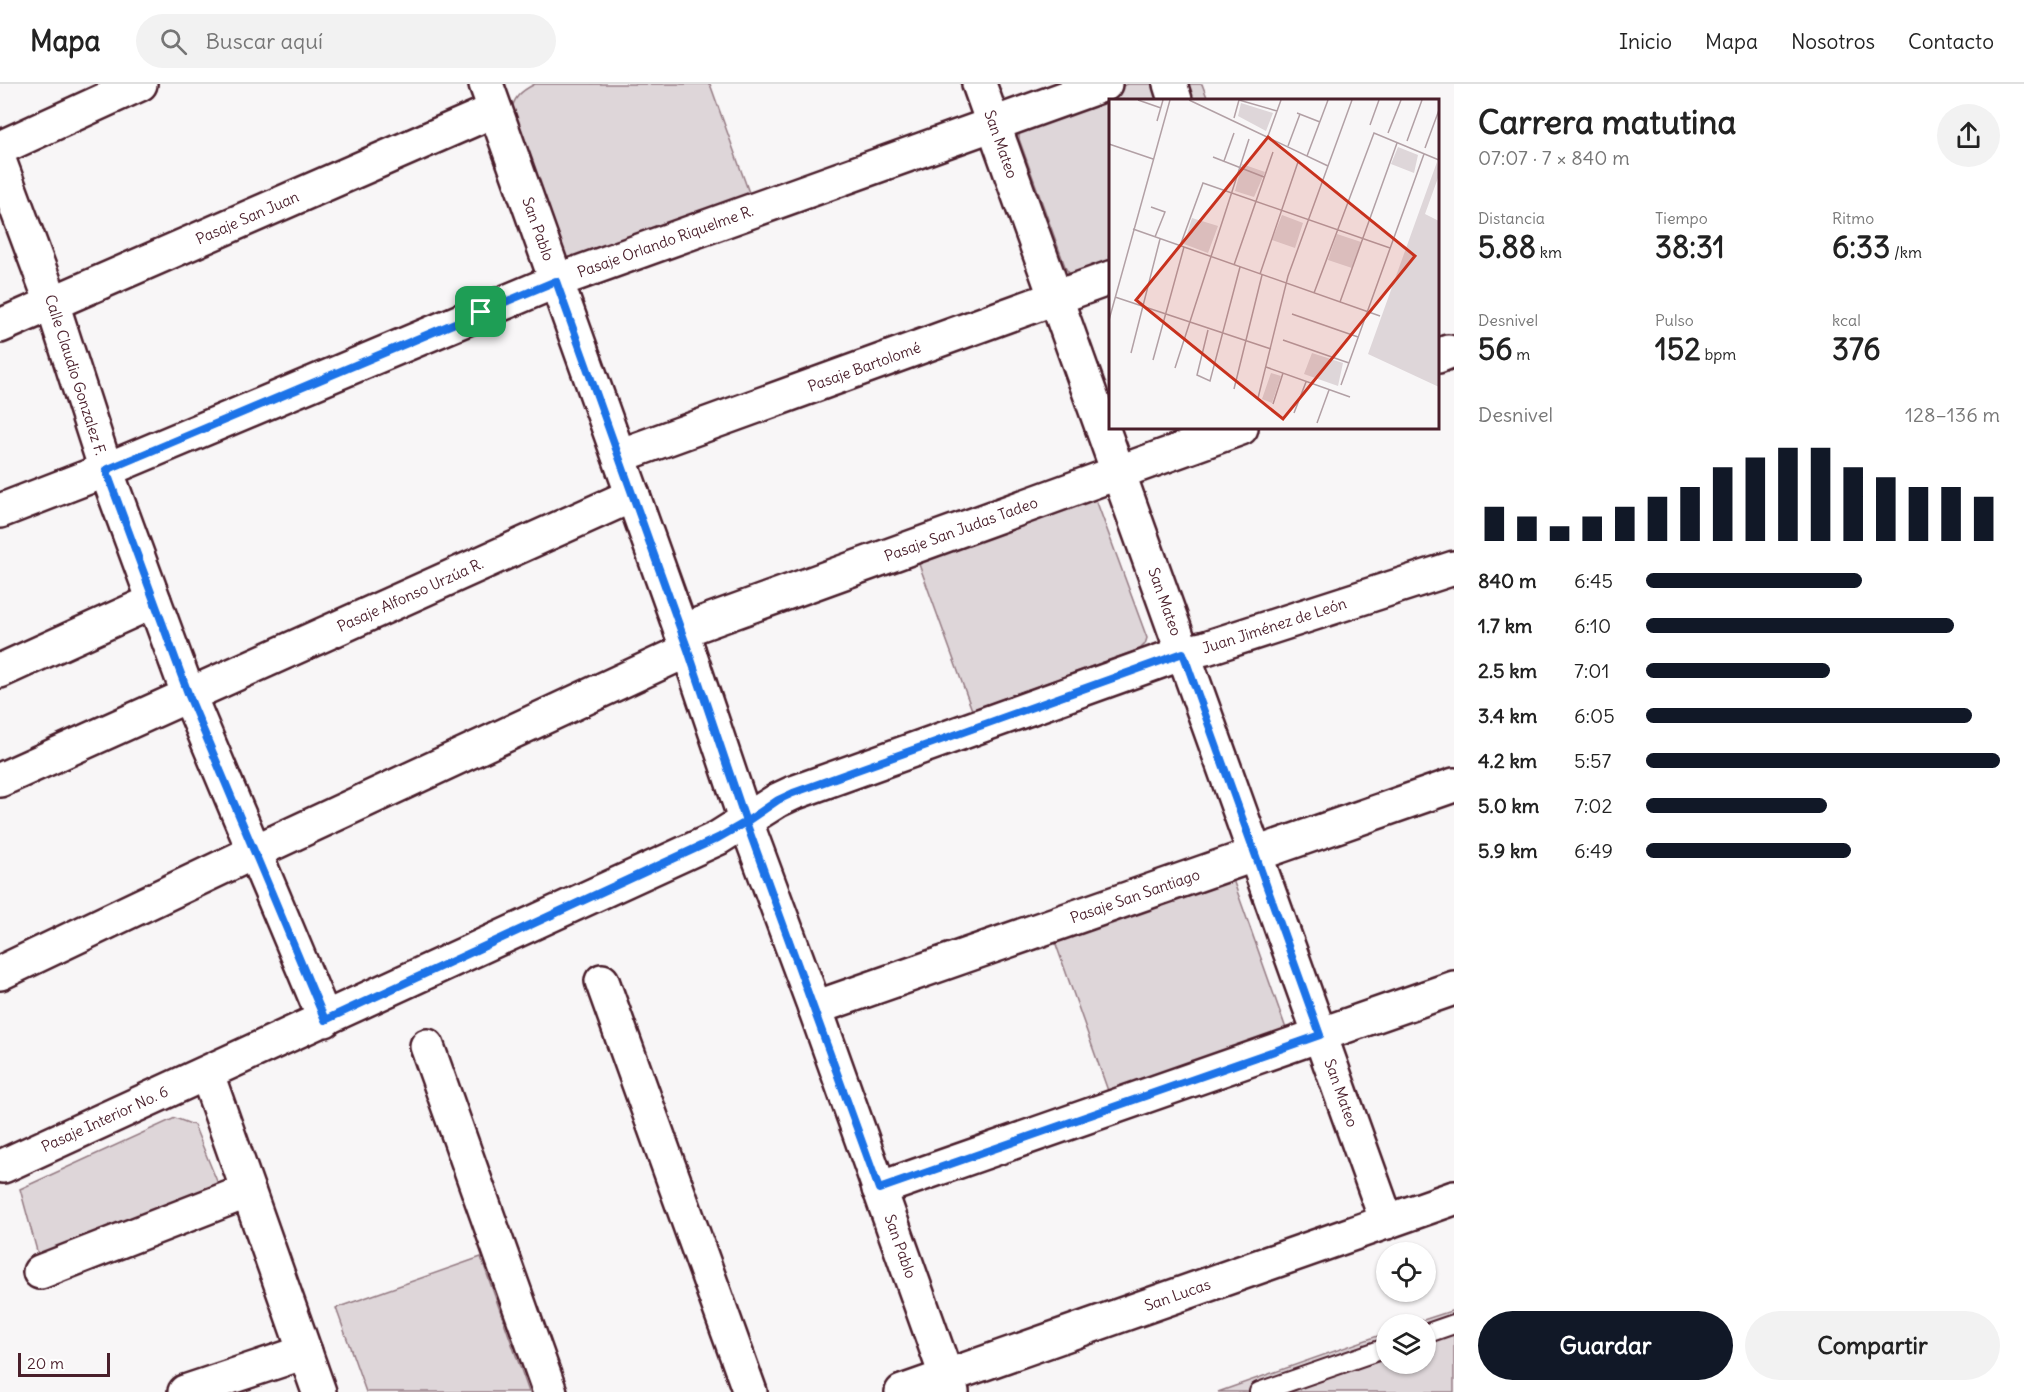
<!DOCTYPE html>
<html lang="es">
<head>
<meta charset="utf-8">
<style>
	:root { --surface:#fff; --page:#f2f2f2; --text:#222; --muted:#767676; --line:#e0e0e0; --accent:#111827 }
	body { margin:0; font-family:Delius,sans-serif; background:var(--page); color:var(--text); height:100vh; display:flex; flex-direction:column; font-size:22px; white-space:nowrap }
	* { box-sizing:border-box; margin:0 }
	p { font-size:20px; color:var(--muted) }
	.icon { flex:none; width:33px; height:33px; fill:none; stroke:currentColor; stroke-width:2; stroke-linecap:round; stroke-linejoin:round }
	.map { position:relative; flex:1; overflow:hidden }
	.drawer { display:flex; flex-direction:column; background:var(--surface); width:570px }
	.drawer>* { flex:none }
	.fabs { position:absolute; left:1376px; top:1158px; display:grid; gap:12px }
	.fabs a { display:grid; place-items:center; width:60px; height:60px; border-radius:50%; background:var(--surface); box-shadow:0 2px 4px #0004; font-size:30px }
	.scale { position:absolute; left:18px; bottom:15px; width:92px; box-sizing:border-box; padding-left:6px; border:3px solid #4a1f2b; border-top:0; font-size:16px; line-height:21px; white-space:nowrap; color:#4a1f2b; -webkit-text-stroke:4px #fff; paint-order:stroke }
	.pin { position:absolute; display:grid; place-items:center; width:51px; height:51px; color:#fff; margin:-26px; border-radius:12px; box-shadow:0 3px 9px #0006 }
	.round { display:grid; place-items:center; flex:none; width:63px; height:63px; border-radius:32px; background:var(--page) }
	.summary { display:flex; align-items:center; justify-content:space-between; height:102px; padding:0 24px }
	h1 { font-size:33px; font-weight:800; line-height:45px }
	.figures { display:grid; grid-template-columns:repeat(3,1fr); gap:9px; height:102px; padding:6px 24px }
	.figures div { display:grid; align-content:center }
	.figures b { font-size:30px; font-weight:800 }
	.figures small { font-size:16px; font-weight:400 }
	.figures p { font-size:16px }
	.chart { height:168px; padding:12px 24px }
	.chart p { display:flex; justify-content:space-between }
	.chart svg { width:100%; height:108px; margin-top:6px; stroke:var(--accent); stroke-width:6 }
	.cta { display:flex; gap:12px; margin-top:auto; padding:12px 24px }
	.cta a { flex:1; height:69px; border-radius:36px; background:var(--accent); color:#fff; font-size:24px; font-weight:800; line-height:69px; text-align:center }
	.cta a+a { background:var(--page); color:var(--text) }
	ul { padding:0 24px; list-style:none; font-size:20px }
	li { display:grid; grid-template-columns:96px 72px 1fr; align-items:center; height:45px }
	li i { height:15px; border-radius:8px; background:var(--accent) }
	header { display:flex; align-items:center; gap:36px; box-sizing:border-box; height:84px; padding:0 30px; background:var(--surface); border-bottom:2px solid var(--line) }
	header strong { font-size:28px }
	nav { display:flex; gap:33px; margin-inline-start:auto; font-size:21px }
	.search { width:420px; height:54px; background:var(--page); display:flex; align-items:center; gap:15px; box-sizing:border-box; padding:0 21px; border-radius:33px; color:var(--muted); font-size:22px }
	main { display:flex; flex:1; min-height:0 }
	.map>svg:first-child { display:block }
	.green { fill:#ded6d9; stroke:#947a82; stroke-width:1.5 }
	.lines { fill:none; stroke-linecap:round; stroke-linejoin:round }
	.lane-casing { stroke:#4a1f2b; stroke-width:22 }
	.street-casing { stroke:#4a1f2b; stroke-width:38 }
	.lane { stroke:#fff; stroke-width:18 }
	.street { stroke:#fff; stroke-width:33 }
	.route-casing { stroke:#fff; stroke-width:12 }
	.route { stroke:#1a73e8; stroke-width:8 }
	.labels { text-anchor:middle; stroke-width:6; stroke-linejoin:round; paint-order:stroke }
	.street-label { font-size:15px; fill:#4a1f2b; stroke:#fff }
	.inset-road { fill:none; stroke:#b2a0a5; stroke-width:1.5 }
	.view { fill:#c8321e; fill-opacity:0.15; stroke:#c8321e; stroke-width:3 }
	.inset-edge { fill:none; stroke:#4a1f2b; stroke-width:3 }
</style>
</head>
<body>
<header>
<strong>Mapa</strong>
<div class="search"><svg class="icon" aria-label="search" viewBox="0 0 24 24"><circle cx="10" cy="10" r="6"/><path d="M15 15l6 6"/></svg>Buscar aquí</div>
<nav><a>Inicio</a><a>Mapa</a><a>Nosotros</a><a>Contacto</a></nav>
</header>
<main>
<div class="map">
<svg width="1454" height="1308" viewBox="0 0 1454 1308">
	<rect width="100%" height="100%" fill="#f8f6f7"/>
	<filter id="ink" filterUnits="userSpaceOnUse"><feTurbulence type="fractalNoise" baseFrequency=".0167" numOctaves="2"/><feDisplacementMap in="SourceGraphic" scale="12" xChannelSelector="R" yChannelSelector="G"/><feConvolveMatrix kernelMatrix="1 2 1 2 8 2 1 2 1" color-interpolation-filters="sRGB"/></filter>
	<g filter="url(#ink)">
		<!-- green -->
		<path class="green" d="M 535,0 L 710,0 L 752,117 L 574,180 L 564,175 L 511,31 C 512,14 521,7 535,0 Z
			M 1128,0 L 1202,0 L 1208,16 L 1110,16 L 1110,184 L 1073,194 L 1066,185 L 1019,55 L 1019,45 L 1028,36 Z
			M 1095,413 L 1147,554 L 1145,560 L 1140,565 L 972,626 L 916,472 Z
			M 1231,790 L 1290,956 L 1112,1018 L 1053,852 Z
			M 175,1034 L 194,1041 L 221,1107 L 40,1178 L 20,1105 Z
			M 481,1173 L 529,1308 L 366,1308 L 336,1224 Z
			M 1454,1226 L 1454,1308 L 1218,1308 L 1386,1249 L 1386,1280 L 1425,1280 L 1425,1240 L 1411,1240 Z"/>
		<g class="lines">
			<defs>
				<path id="lane" d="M 1425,1250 L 1454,1240
					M 1259,1308 L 1386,1264"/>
				<g id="street">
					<path id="s1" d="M 486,0 L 688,566 L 746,738 L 815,924 L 952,1308"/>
					<path id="s2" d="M 979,0 L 1387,1138"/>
					<path d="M 1170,0 L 1175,16"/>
					<path d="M 0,64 L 140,0"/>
					<path id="s3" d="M 0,79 L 52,219 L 106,386 L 189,612 L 325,936"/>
					<path id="s4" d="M 0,242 L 495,26"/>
					<path d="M 1438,272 L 1448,268"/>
					<path id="s5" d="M 619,372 L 1110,194"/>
					<path id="s6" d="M 0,427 L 106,386 L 556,197 L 1105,0"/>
					<path id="s7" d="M 681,547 L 1241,344"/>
					<path d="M 0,587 L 154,517"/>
					<path id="s8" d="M 0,696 L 633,411"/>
					<path d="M 0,889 L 254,768 L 688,566"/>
					<path d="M 602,897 L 750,1308"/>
					<path id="s9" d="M 815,924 L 1454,701"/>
					<path d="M 427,962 L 550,1308"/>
					<path d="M 207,990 L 319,1308"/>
					<path id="s10" d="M 3,1082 L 718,754 L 778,716 L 793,709 L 1183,569 L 1206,564 L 1454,484"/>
					<path d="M 879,1105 L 1454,904"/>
					<path d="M 40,1188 L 248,1107"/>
					<path d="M 185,1308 L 305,1268"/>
					<path id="s11" d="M 902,1308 L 1454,1114"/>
				</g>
			</defs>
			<!-- lane casing -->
			<use href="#lane" class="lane-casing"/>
			<!-- street casing -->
			<use href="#street" class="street-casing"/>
			<!-- lane -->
			<use href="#lane" class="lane"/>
			<!-- street -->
			<use href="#street" class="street"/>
		</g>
	</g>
	<g class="lines" filter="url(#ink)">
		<defs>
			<path id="route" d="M 481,228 L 106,386 L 189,612 L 325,936 L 718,754 L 746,738 L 879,1105 L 1320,951 L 1183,569 L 793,709 L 778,716 L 746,738 L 688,566 L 556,197 L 481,228"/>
		</defs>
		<!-- route casing -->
		<use href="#route" class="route-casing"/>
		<!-- route -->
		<use href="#route" class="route"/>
	</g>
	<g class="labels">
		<!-- street labels -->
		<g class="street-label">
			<text dy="5" stroke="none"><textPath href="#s2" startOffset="64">San Mateo</textPath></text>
			<text dy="5" stroke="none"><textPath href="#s4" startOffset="270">Pasaje San Juan</textPath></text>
			<text dy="5" stroke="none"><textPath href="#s1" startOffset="154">San Pablo</textPath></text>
			<text dy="5" stroke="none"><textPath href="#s6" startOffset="718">Pasaje Orlando Riquelme R.</textPath></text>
			<text dy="5" stroke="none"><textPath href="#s5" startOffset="261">Pasaje Bartolomé</textPath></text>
			<text dy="5" stroke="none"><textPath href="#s3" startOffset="225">Calle Claudio Gonzalez F.</textPath></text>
			<text dy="5" stroke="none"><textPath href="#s7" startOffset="298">Pasaje San Judas Tadeo</textPath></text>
			<text dy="5" stroke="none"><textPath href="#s8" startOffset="450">Pasaje Alfonso Urzúa R.</textPath></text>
			<text dy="5" stroke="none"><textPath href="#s2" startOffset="550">San Mateo</textPath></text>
			<text dy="5" stroke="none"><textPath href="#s10" startOffset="1384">Juan Jiménez de León</textPath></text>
			<text dy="5" stroke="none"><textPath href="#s9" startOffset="339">Pasaje San Santiago</textPath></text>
			<text dy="5" stroke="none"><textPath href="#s2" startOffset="1072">San Mateo</textPath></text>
			<text dy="5" stroke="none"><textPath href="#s10" startOffset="112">Pasaje Interior No. 6</textPath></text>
			<text dy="5" stroke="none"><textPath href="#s1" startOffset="1234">San Pablo</textPath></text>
			<text dy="5" stroke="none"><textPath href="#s11" startOffset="292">San Lucas</textPath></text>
		</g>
	</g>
	<!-- overview -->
	<g transform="translate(1109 15)">
		<rect width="330" height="330" fill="#f8f6f7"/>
		<path d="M 132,4 L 164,14 L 157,32 L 129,17 ZM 289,48 L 309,56 L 305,74 L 282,65 ZM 328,63 L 330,76 L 316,115 L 330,122 L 330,288 L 259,255 ZM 133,65 L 156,73 L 145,98 L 126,92 ZM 173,116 L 194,124 L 186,149 L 163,141 ZM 83,119 L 109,127 L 99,154 L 75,145 ZM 228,135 L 252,143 L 243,169 L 219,161 ZM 203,254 L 234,264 L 229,287 L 195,275 ZM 162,274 L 172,277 L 163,304 L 153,300 Z" fill="#ded6d9"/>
		<path class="inset-road" d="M 29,1 L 52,9M 80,1 L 219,67M 130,1 L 168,12M 188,14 L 211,23M 125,19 L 130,1M 48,22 L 54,1M 261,26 L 270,1M 279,34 L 292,1M 159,37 L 172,1M 298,42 L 313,1M 0,45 L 44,60M 179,47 L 191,15M 316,49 L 330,11M 198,57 L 219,1M 104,58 L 155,78M 115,62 L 125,34M 42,108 L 56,113 L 46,138M 24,130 L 271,217M 71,147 L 94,84 L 281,149M 125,166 L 164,53M 151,175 L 189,63M 205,194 L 265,34 L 330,61M 6,198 L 162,250M 231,203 L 288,44M 183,215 L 249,238M 0,221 L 61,1M 99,231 L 88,276 L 101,282 L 131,168M 174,241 L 240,264M 22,254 L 51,140M 44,261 L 75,148M 157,268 L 241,298M 66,269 L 140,40M 232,286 L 315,55M 125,290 L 153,176M 149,299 L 179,177 L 243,1M 164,305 L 174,274M 185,314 L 197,283M 208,324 L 220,291"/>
		<path class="view" d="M 159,38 L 306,157 L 174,320 L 27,201 Z"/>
		<rect width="330" height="330" class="inset-edge"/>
	</g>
</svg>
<div class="fabs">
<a><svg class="icon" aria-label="locate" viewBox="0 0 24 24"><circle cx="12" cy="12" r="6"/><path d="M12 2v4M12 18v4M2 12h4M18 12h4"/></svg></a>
<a><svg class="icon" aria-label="layers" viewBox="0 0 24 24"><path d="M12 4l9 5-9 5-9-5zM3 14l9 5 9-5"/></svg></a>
</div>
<div class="scale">20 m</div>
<div class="pin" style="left:481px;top:228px;background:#1e9e55"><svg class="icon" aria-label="arrive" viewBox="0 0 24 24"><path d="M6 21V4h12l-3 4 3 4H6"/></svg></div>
</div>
<section class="drawer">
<div class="summary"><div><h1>Carrera matutina</h1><p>07:07 · 7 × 840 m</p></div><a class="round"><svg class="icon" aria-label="share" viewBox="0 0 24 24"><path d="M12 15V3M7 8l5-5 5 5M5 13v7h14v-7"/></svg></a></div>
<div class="figures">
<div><p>Distancia</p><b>5.88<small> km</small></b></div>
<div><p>Tiempo</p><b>38:31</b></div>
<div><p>Ritmo</p><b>6:33<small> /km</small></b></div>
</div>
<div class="figures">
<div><p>Desnivel</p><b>56<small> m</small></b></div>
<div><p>Pulso</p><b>152<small> bpm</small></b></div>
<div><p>kcal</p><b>376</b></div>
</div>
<div class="chart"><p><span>Desnivel</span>128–136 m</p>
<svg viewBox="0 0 160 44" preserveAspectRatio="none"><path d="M5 44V30M15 44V34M25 44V38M35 44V34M45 44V30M55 44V26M65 44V22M75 44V14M85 44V10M95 44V6M105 44V6M115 44V14M125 44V18M135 44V22M145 44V22M155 44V26"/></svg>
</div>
<ul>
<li><b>840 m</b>6:45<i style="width:61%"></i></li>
<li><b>1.7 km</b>6:10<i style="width:87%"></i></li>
<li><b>2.5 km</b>7:01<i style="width:52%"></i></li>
<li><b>3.4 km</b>6:05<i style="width:92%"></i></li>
<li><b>4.2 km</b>5:57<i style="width:100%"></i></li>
<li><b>5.0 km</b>7:02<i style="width:51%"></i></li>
<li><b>5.9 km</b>6:49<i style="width:58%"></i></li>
</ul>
<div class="cta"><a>Guardar</a><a>Compartir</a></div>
</section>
</main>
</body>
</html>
